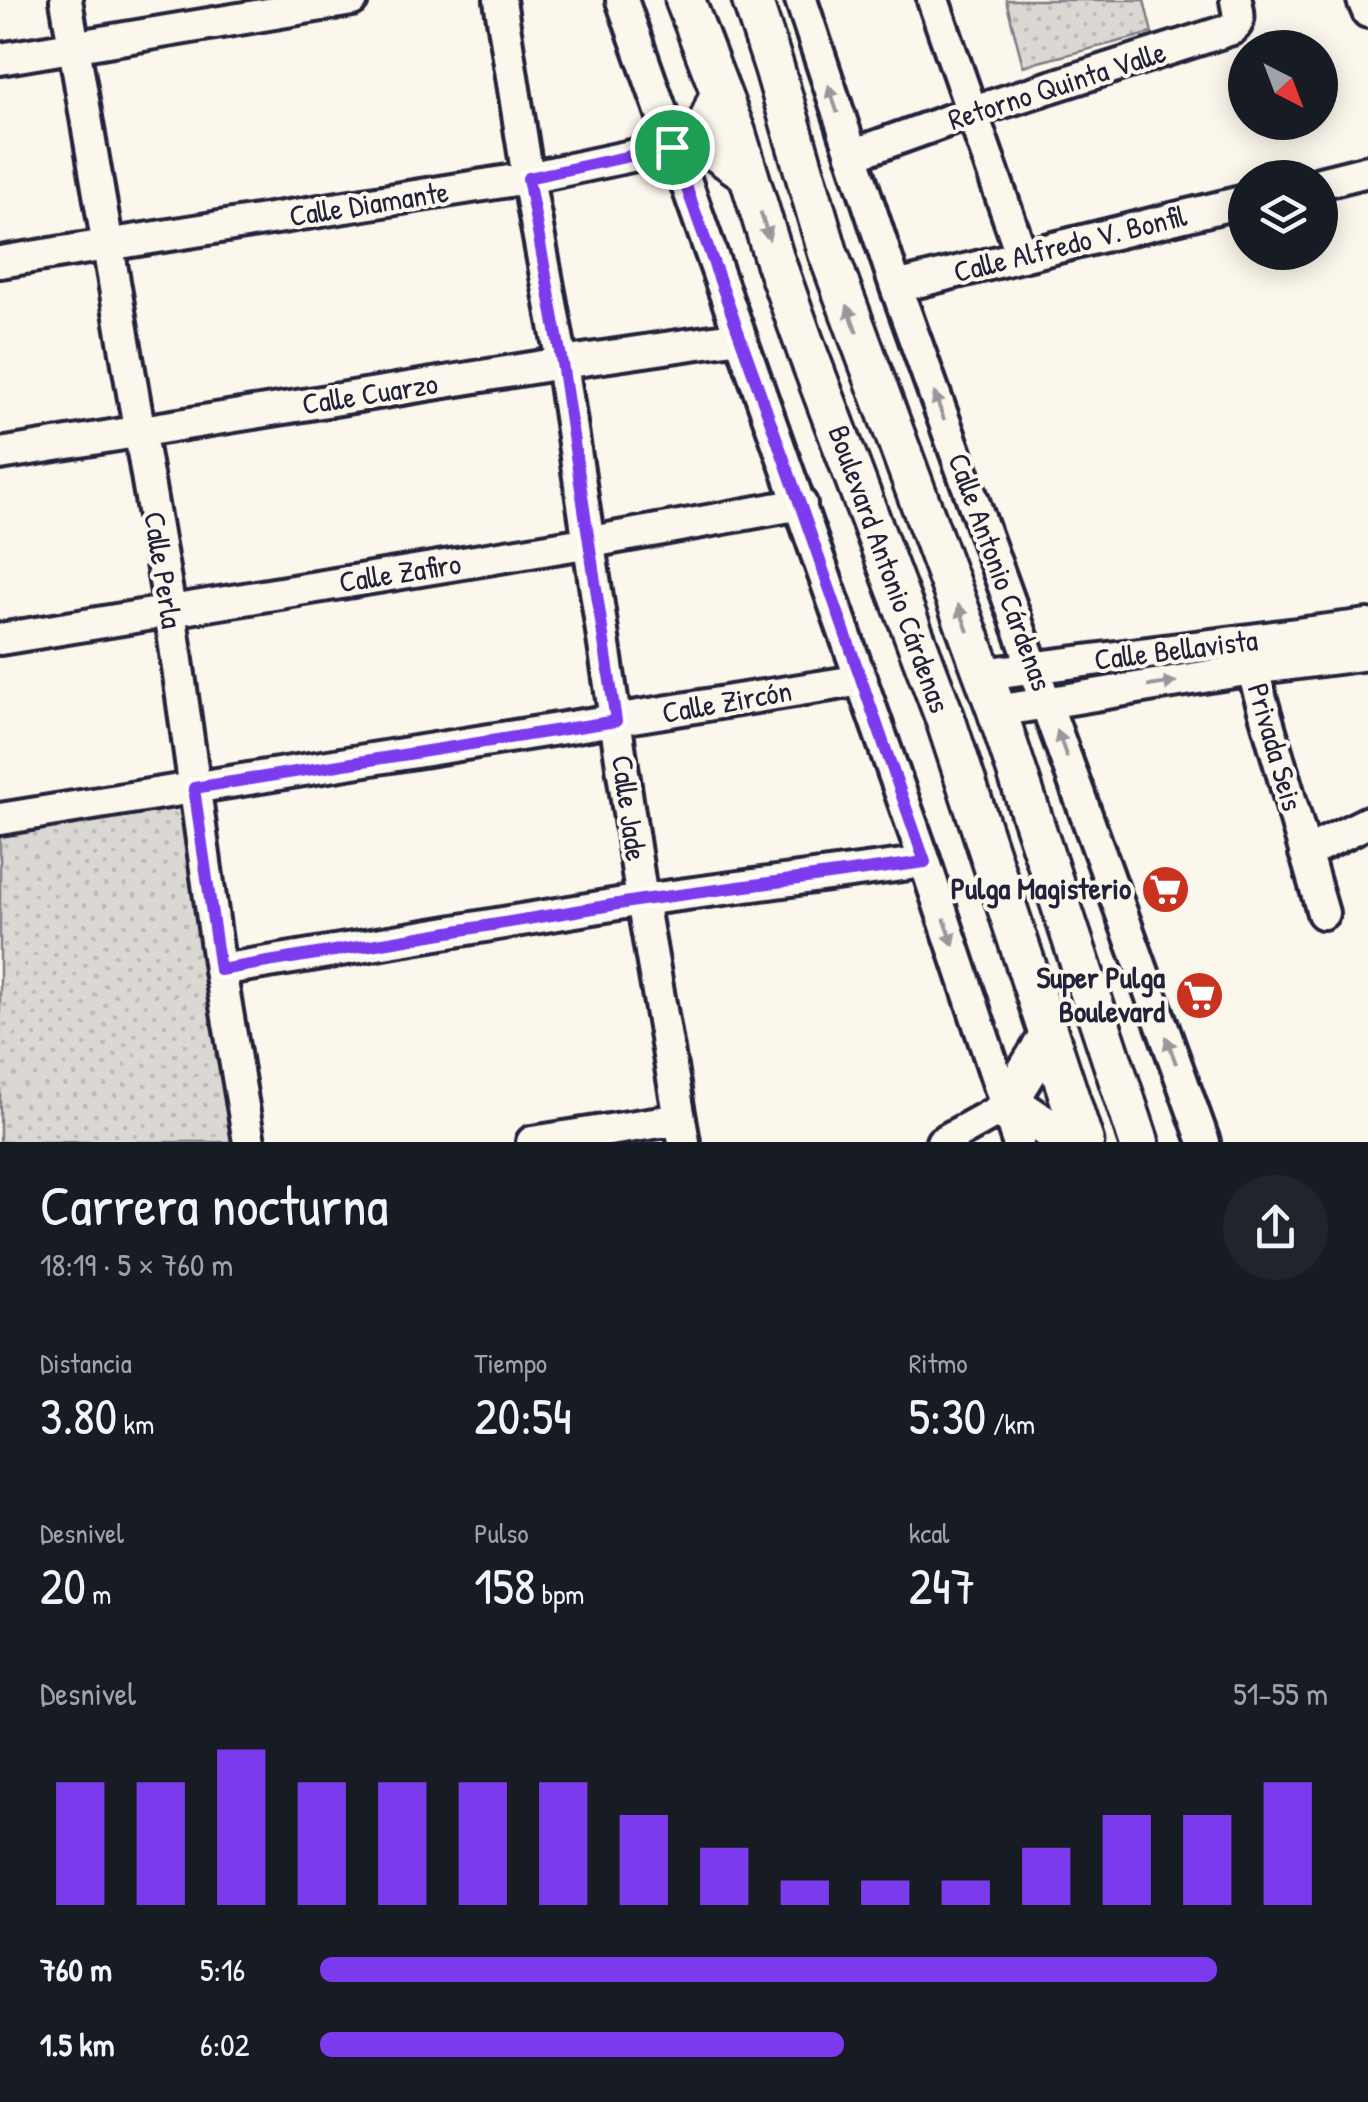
<!DOCTYPE html>
<html lang="es">
<head>
<meta charset="utf-8">
<style>
	:root { --surface:#171b24; --page:#20242c; --text:#f1f3f6; --muted:#9ea1a6; --accent:#7c3aed }
	body { margin:0; font-family:"Patrick Hand",sans-serif; background:var(--page); color:var(--text); height:100vh; display:flex; flex-direction:column; font-size:38px; white-space:nowrap }
	* { box-sizing:border-box; margin:0 }
	p { font-size:32px; color:var(--muted) }
	.icon { flex:none; width:55px; height:55px; fill:none; stroke:currentColor; stroke-width:2; stroke-linecap:round; stroke-linejoin:round }
	.map { position:relative; height:1142px; overflow:hidden }
	.side { display:flex; flex-direction:column; background:var(--surface); flex:1 }
	.side>* { flex:none }
	.needle { width:65px; rotate:138deg }
	.controls { position:absolute; left:1228px; top:30px; display:grid; gap:20px }
	.controls a { display:grid; place-items:center; width:110px; height:110px; border-radius:50%; background:var(--surface); box-shadow:0 5px 25px #0003; font-size:50px }
	.pin { position:absolute; display:grid; place-items:center; width:85px; height:85px; color:#fff; margin:-42px; border:5px solid #fff; border-radius:50%; box-shadow:0 2px 10px #0007 }
	.round { display:grid; place-items:center; flex:none; width:105px; height:105px; border-radius:52px; background:var(--page) }
	.headline { display:flex; align-items:center; justify-content:space-between; height:170px; padding:0 40px }
	h1 { font-size:55px; font-weight:600; line-height:75px }
	.figures { display:grid; grid-template-columns:repeat(3,1fr); gap:15px; height:170px; padding:10px 40px }
	.figures div { display:grid; align-content:center }
	.figures b { font-size:50px; font-weight:600 }
	.figures small { font-size:28px; font-weight:400 }
	.figures p { font-size:28px }
	.chart { height:280px; padding:20px 40px }
	.chart p { display:flex; justify-content:space-between }
	.chart svg { width:100%; height:180px; margin-top:10px; stroke:var(--accent); stroke-width:6 }
	ul { padding:0 40px; list-style:none; font-size:32px }
	li { display:grid; grid-template-columns:160px 120px 1fr; align-items:center; height:75px }
	li i { height:25px; border-radius:12px; background:var(--accent) }
	.map>svg:first-child { display:block }
	.grass { fill:url(#grass-dots); stroke:#7e7d87; stroke-width:2.5 }
	.lines { fill:none; stroke-linecap:round; stroke-linejoin:round }
	.minor-casing { stroke:#22223b; stroke-width:38 }
	.major-casing { stroke:#22223b; stroke-width:45 }
	.minor { stroke:#fbf7ec; stroke-width:30 }
	.major { stroke:#fbf7ec; stroke-width:38 }
	.oneway { fill:#99979c }
	.route-casing { stroke:#fff; stroke-width:20 }
	.route { stroke:#7c3aed; stroke-width:12 }
	.labels { text-anchor:middle; stroke-width:8; stroke-linejoin:round; paint-order:stroke }
	.street-label { font-size:30px; fill:#22223b; stroke:#fbf7ec }
	.poi-label { font-size:30px; font-weight:bold; fill:#22223b; stroke:#fbf7ec; text-anchor:end }
</style>
</head>
<body>
<div class="map">
<svg width="1368" height="1142" viewBox="0 0 1368 1142">
	<defs>
		<pattern id="grass-dots" width="8" height="8" patternUnits="userSpaceOnUse" patternTransform="scale(2.5)"><rect width="8" height="8" fill="#dbd8d3"/><path d="M2 2h.1M6 6h.1" fill="none" stroke="#bcb9b6" stroke-width="1.8" stroke-linecap="round"/></pattern>
	</defs>
	<rect width="100%" height="100%" fill="#fbf7ec"/>
	<filter id="ink" filterUnits="userSpaceOnUse"><feTurbulence type="fractalNoise" baseFrequency=".01" numOctaves="2"/><feDisplacementMap in="SourceGraphic" scale="20" xChannelSelector="R" yChannelSelector="G"/><feConvolveMatrix kernelMatrix="1 2 1 2 8 2 1 2 1" color-interpolation-filters="sRGB"/></filter>
	<g filter="url(#ink)">
		<!-- grass -->
		<path class="grass" d="M 1006,0 L 1144,0 L 1152,33 L 1023,66 Z
			M 182,806 L 233,1142 L 0,1142 L 0,832 Z"/>
		<g class="lines">
			<defs>
				<path id="minor" d="M 66,0 L 170,610 L 220,970 L 249,1142
					M 500,0 L 528,178 L 562,363 L 642,900 L 684,1142
					M 622,0 L 925,862 L 1018,1142
					M 801,0 L 896,287 L 1204,1142
					M 933,0 L 1022,256
					M 1363,0 L 1368,12
					M 0,59 L 352,0
					M 852,155 L 972,112 L 1232,29 C 1242,20 1238,12 1236,0
					M 1320,183 L 1368,171
					M 0,262 L 528,178 L 692,143
					M 896,287 L 1245,201
					M 0,454 L 562,363 L 740,337
					M 0,639 L 591,542 L 801,504
					M 1247,651 L 1323,913
					M 983,674 L 1368,625
					M 997,711 L 1252,669 L 1368,654
					M 0,819 L 862,680
					M 1305,853 L 1368,822
					M 220,970 L 642,900 L 925,862
					M 532,1142 L 680,1119
					M 942,1142 L 1005,1107"/>
				<path id="major" d="M 685,0 L 736,133 L 774,258 L 807,351 L 945,718 L 1084,1142
					M 752,0 L 774,67 L 828,253 L 997,711 L 1139,1142
					M 720,93 L 701,141 L 748,174
					M 1049,1036 L 1005,1107 L 1024,1112 L 1068,1142"/>
			</defs>
			<!-- minor casing -->
			<use href="#minor" class="minor-casing"/>
			<!-- major casing -->
			<use href="#major" class="major-casing"/>
			<!-- minor -->
			<use href="#minor" class="minor"/>
			<!-- major -->
			<use href="#major" class="major"/>
		</g>
		<!-- one-way arrows -->
		<defs><path id="oneway-solid" d="M-6-.8H1V-3.2L6.5 0L1 3.2V.8H-6Z" transform="scale(2.5)"/></defs>
		<g class="oneway">
			<use href="#oneway-solid" transform="translate(833 99) rotate(-108)"/>
			<use href="#oneway-solid" transform="translate(765 226) rotate(73)"/>
			<use href="#oneway-solid" transform="translate(852 319) rotate(-110)"/>
			<use href="#oneway-solid" transform="translate(939 406) rotate(-110)"/>
			<use href="#oneway-solid" transform="translate(963 618) rotate(-110)"/>
			<use href="#oneway-solid" transform="translate(1162 684) rotate(-9)"/>
			<use href="#oneway-solid" transform="translate(1062 744) rotate(-110)"/>
			<use href="#oneway-solid" transform="translate(949 932) rotate(71)"/>
			<use href="#oneway-solid" transform="translate(1171 1050) rotate(-110)"/>
		</g>
	</g>
	<g class="lines" filter="url(#ink)">
		<defs>
			<path id="route" d="M 672,147 L 800,504 L 925,862 L 642,900 L 220,970 L 194,788 L 616,721 L 562,363 L 528,178 Z"/>
		</defs>
		<!-- route casing -->
		<use href="#route" class="route-casing"/>
		<!-- route -->
		<use href="#route" class="route"/>
	</g>
	<!-- icons -->
	<defs>
		<symbol id="supermarket-disc" viewBox="-11 -11 22 22"><circle r="9.5" fill="#c8321e" stroke="#fbf7ec"/><path d="M-6-5.5h2.5l.6 2H6L4.5 2H-2.5L-4.4-4H-6ZM-1.5 3.2a1.3 1.3 0 1 0 .1 0ZM3 3.2a1.3 1.3 0 1 0 .1 0Z" fill="#fff"/></symbol>
	</defs>
	<g fill-rule="evenodd">
		<use href="#supermarket-disc" x="1138" y="862" width="55" height="55"/>
		<use href="#supermarket-disc" x="1172" y="968" width="55" height="55"/>
	</g>
	<g class="labels">
		<!-- street labels -->
		<g class="street-label">
			<text transform="translate(1057 86) rotate(-18)" y="10">Retorno Quinta Valle</text>
			<text transform="translate(369 204) rotate(-9)" y="10">Calle Diamante</text>
			<text transform="translate(1070 244) rotate(-14)" y="10">Calle Alfredo V. Bonfil</text>
			<text transform="translate(370 394) rotate(-9)" y="10">Calle Cuarzo</text>
			<text transform="translate(889 569) rotate(70)" y="10">Boulevard Antonio Cárdenas</text>
			<text transform="translate(163 570) rotate(81)" y="10">Calle Perla</text>
			<text transform="translate(1000 572) rotate(70)" y="10">Calle Antonio Cárdenas</text>
			<text transform="translate(400 573) rotate(-9)" y="10">Calle Zafiro</text>
			<text transform="translate(1176 650) rotate(-7)" y="10">Calle Bellavista</text>
			<text transform="translate(727 702) rotate(-10)" y="10">Calle Zircón</text>
			<text transform="translate(1275 747) rotate(74)" y="10">Privada Seis</text>
			<text transform="translate(629 808) rotate(82)" y="10">Calle Jade</text>
		</g>
		<!-- poi labels -->
		<g class="poi-label">
			<text x="1131" y="899">Pulga Magisterio</text>
			<text x="1165" y="988">Super Pulga<tspan x="1165" dy="34">Boulevard</tspan></text>
		</g>
	</g>
</svg>
<div class="controls">
<a><svg class="needle" viewBox="-14 -14 28 28"><path d="M0-13l5 13h-10z" fill="#e53935"/><path d="M0 13l5-13h-10z" fill="#9ea1a6"/></svg></a>
<a><svg class="icon" aria-label="layers" viewBox="0 0 24 24"><path d="M12 4l9 5-9 5-9-5zM3 14l9 5 9-5"/></svg></a>
</div>
<div class="pin" style="left:672px;top:147px;background:#1e9e55"><svg class="icon" aria-label="arrive" viewBox="0 0 24 24"><path d="M6 21V4h12l-3 4 3 4H6"/></svg></div>
</div>
<section class="side">
<div class="headline"><div><h1>Carrera nocturna</h1><p>18:19 · 5 × 760 m</p></div><a class="round"><svg class="icon" aria-label="share" viewBox="0 0 24 24"><path d="M12 15V3M7 8l5-5 5 5M5 13v7h14v-7"/></svg></a></div>
<div class="figures">
<div><p>Distancia</p><b>3.80<small> km</small></b></div>
<div><p>Tiempo</p><b>20:54</b></div>
<div><p>Ritmo</p><b>5:30<small> /km</small></b></div>
</div>
<div class="figures">
<div><p>Desnivel</p><b>20<small> m</small></b></div>
<div><p>Pulso</p><b>158<small> bpm</small></b></div>
<div><p>kcal</p><b>247</b></div>
</div>
<div class="chart"><p><span>Desnivel</span>51–55 m</p>
<svg viewBox="0 0 160 44" preserveAspectRatio="none"><path d="M5 44V14M15 44V14M25 44V6M35 44V14M45 44V14M55 44V14M65 44V14M75 44V22M85 44V30M95 44V38M105 44V38M115 44V38M125 44V30M135 44V22M145 44V22M155 44V14"/></svg>
</div>
<ul>
<li><b>760 m</b>5:16<i style="width:89%"></i></li>
<li><b>1.5 km</b>6:02<i style="width:52%"></i></li>
</ul>
</section>
</body>
</html>
